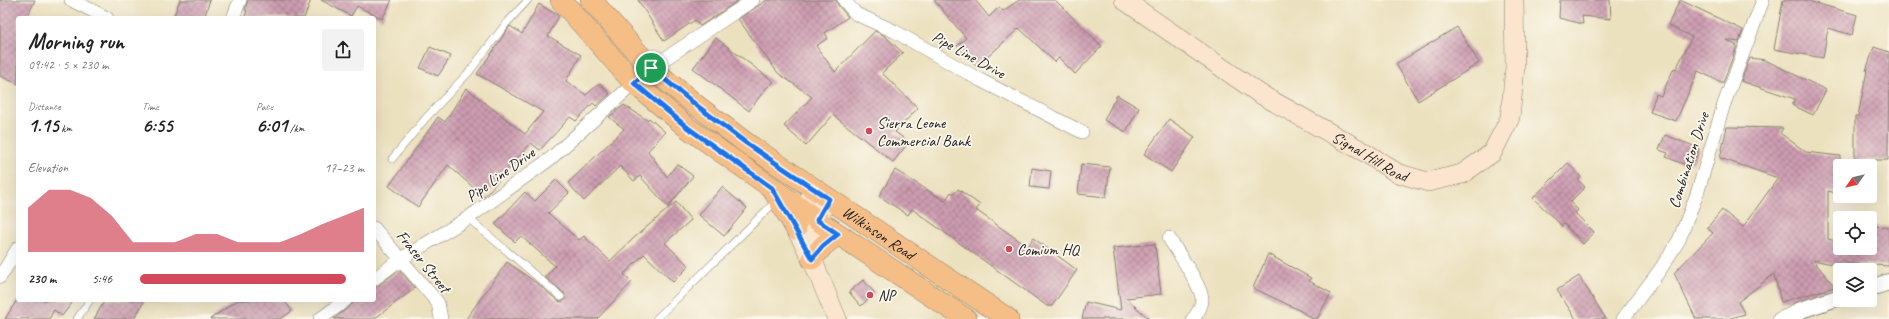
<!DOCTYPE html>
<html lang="en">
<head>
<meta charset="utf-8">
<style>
	:root { --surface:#fff; --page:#f2f2f2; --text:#222; --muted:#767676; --accent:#d1495b }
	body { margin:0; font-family:Caveat,sans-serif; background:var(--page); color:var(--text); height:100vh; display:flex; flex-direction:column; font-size:15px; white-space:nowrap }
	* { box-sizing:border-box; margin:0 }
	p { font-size:13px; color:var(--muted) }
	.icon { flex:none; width:22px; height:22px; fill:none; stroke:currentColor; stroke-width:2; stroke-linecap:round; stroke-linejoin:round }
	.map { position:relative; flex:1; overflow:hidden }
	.side { position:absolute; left:16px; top:16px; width:360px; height:286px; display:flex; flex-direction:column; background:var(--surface); border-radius:4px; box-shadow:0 4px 16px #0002 }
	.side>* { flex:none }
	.needle { width:26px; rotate:236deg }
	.buttons { position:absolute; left:1833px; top:159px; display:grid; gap:8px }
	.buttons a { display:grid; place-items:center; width:44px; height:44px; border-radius:4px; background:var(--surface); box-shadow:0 4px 16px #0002; font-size:20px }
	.pin { position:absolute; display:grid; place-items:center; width:34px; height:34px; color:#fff; margin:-17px; border:2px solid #fff; border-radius:50%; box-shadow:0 1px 4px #0007 }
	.round { display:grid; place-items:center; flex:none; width:42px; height:42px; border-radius:4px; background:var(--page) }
	.headline { display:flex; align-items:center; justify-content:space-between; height:68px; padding:0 12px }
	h1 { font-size:22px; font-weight:800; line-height:30px }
	.metrics { display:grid; grid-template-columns:repeat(3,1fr); gap:6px; height:68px; padding:4px 12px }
	.metrics div { display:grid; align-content:center }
	.metrics b { font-size:20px; font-weight:800 }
	.metrics small { font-size:11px; font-weight:400 }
	.metrics p { font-size:11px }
	.chart { height:112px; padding:8px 12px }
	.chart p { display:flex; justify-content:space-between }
	.chart svg { width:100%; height:72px; margin-top:4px; fill:var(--accent); opacity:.7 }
	ul { padding:0 12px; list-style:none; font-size:13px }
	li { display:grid; grid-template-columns:64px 48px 1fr; align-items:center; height:30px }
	li i { height:10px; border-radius:5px; background:var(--accent) }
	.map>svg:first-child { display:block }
	.building { fill:url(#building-cross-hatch) }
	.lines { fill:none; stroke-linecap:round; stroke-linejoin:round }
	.service-casing { stroke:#847e6e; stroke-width:8 }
	.minor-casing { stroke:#847e6e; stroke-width:14 }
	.tertiary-casing { stroke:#847e6e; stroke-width:18 }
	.secondary-casing { stroke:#847e6e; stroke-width:20 }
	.primary-casing { stroke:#847e6e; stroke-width:22 }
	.service { stroke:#fff; stroke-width:7 }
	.minor { stroke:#fff; stroke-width:13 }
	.tertiary { stroke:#fff; stroke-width:16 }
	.secondary { stroke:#fbe5cf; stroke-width:19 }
	.primary { stroke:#f6be87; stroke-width:21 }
	.route-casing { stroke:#fff; stroke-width:8 }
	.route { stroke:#1a73e8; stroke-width:5 }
	.poi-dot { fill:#d1495b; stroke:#fbf7ec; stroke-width:1.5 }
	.labels { text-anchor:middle; stroke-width:3.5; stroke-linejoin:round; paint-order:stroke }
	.street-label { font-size:16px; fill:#1c1c1c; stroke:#fbf7ec }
	.poi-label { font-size:16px; fill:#1c1c1c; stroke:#fbf7ec; text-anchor:start }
</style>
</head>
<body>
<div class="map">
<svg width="1889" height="319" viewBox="0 0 1889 319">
	<defs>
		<pattern id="building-cross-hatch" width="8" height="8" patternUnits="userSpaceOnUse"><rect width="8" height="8" fill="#cd9cb1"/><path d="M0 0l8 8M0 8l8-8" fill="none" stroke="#a67e8f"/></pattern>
	</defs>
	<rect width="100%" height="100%" fill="#fbf7ec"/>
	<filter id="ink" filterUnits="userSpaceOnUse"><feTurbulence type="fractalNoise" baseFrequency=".025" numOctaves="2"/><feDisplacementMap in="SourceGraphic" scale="8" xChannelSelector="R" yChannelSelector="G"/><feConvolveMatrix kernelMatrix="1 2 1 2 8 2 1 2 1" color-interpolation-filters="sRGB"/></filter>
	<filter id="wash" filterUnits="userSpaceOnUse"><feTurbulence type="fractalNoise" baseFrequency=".012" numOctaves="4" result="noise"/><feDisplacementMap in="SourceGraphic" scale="16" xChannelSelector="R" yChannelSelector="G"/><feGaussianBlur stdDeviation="0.9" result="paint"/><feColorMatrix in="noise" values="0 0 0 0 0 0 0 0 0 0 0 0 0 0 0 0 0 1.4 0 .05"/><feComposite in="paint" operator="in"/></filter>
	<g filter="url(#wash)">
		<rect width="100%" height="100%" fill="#ece1bf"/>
		<g id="blocks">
			<!-- building -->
			<path class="building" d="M 0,0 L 35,0 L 27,18 L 18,18 L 18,84 L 0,76 Z
				M 180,0 L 210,0 L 204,18 L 173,18 Z
				M 248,0 L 311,0 L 304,18 L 244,18 L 247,11 L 245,10 Z
				M 321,0 L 392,0 L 382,19 L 357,6 L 351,16 Z
				M 638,0 L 739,0 L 700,26 L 695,20 L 664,41 Z
				M 767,0 L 836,0 L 838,5 L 848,17 L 825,33 L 828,38 L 816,46 L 835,72 L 875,31 L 885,36 L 903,53 L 882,73 L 918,108 L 895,132 L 909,142 L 893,162 L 833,115 L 806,146 L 784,126 L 812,97 L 778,73 L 738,19 Z
				M 934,0 L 975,0 L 989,17 L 999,7 L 1003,11 L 1019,0 L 1055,0 L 1102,46 L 1075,74 L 1059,58 L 1055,62 L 1019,28 L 977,67 L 957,46 L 966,38 Z
				M 1560,0 L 1610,0 L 1611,19 L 1582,16 L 1583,24 L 1559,18 Z
				M 1680,0 L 1743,30 L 1739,42 L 1726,40 L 1737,46 L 1723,83 L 1698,71 L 1676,121 L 1650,112 L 1656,94 L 1661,96 L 1674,68 L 1676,69 L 1692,37 L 1668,25 Z
				M 1783,0 L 1805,0 L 1857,15 L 1852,35 L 1828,28 L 1823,58 L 1774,49 Z
				M 539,4 L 559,16 L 548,36 L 581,55 L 566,81 L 586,95 L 600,83 L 610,94 L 596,106 L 593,103 L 576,121 L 570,117 L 540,150 L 531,143 L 484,197 L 448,165 L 418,207 L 389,186 L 438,117 L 445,122 L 466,88 L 525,134 L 543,112 L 477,74 L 510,26 L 522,34 Z
				M 1457,27 L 1479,63 L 1418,101 L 1396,64 Z
				M 716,38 L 774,82 L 766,88 L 749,111 L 693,68 Z
				M 430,47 L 451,56 L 438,76 L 420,68 Z
				M 1874,47 L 1889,52 L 1888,160 L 1855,160 L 1855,116 L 1858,116 L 1867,71 L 1866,71 Z
				M 1750,58 L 1765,60 L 1826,90 L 1813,115 L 1792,105 L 1795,99 L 1741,81 Z
				M 1117,95 L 1139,108 L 1126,132 L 1104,120 Z
				M 624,105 L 647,120 L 649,118 L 665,132 L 648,151 L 667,177 L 677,164 L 693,176 L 668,207 L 640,176 L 634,181 L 620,166 L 584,201 L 568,183 L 624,129 L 609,117 Z
				M 1169,119 L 1195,137 L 1171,172 L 1144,154 Z
				M 1727,127 L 1783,128 L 1780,133 L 1806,152 L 1840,156 L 1840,194 L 1828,191 L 1828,239 L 1840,242 L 1840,248 L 1870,248 L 1870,226 L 1889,227 L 1889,266 L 1843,263 L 1842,266 L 1813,260 L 1835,287 L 1781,302 L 1774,274 L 1738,302 L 1745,314 L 1728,319 L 1696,319 L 1674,273 L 1713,233 L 1707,228 L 1722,210 L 1743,227 L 1778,178 L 1720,158 Z
				M 1665,135 L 1699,148 L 1693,163 L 1687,160 L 1686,165 L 1666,157 L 1668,153 L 1659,150 Z
				M 1568,163 L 1581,177 L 1578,180 L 1585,187 L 1570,202 L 1578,210 L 1575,213 L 1594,232 L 1583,244 L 1564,224 L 1562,226 L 1533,198 Z
				M 1081,164 L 1110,167 L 1106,197 L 1078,194 Z
				M 1032,168 L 1051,171 L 1049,189 L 1030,187 Z
				M 895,170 L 945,201 L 951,192 L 954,194 L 958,189 L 980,205 L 976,210 L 1028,247 L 1033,238 L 1077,270 L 1052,306 L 1047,306 L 912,209 L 908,215 L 879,196 Z
				M 556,180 L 569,193 L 548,213 L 579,240 L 584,236 L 610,261 L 635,237 L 676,202 L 691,220 L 665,243 L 689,266 L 673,282 L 644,254 L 624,274 L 632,282 L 597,319 L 466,319 L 507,262 L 538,284 L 558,301 L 562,302 L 565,300 L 564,293 L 545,277 L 555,266 L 521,236 L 515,242 L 495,224 L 525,192 L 535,201 Z
				M 722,187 L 747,208 L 724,236 L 699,215 Z
				M 1155,244 L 1161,294 L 1126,298 L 1149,319 L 1082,319 L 1086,302 L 1121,310 L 1113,248 Z
				M 1268,254 L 1311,278 L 1309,281 L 1331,293 L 1317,319 L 1313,319 L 1299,310 L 1253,288 Z
				M 399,270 L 415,288 L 374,319 L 334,319 L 357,300 L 374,300 L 374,287 L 379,285 Z
				M 1579,276 L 1606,319 L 1576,319 L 1557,290 Z
				M 863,280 L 875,293 L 861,306 L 849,292 Z
				M 17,300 L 74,300 L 62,316 L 54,310 L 49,319 L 5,319 Z
				M 105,300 L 145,300 L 134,319 L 94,319 Z
				M 238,300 L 284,300 L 292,311 L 280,319 L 210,319 Z"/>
		</g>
	</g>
	<g filter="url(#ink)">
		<use href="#blocks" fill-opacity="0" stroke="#847e6e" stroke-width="1"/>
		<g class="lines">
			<defs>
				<path id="service" d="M 392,159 L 425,119 L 469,72 L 505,25 L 528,0
					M 468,218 L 561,297
					M 77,319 L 90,300
					M 656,319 L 777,200"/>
				<path id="minor" d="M 71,0 L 107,18
					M 844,0 L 856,14 L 894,31 L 980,80 L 1082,132
					M 233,18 L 240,0
					M 374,228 L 438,303 L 441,319
					M 1169,238 C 1177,252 1201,284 1202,299 C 1202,306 1197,314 1193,319
					M 0,277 L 18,248
					M 374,279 L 401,259 L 468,218 L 550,159 L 651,68 L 753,0
					M 320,319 L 346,300
					M 1623,319 L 1660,270 L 1679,240 L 1697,194 L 1724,104 L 1763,0
					M 1779,319 L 1798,311"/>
				<path id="tertiary" d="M 1870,288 L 1889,282
					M 1796,319 L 1798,311 L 1840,297"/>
				<g id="secondary">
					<path id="s1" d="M 1124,0 L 1260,94 L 1366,153 L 1397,173 L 1428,182 L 1462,174 L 1492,153 L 1510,118 L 1515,67 L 1514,0"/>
					<path d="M 815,189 L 803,209 L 796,229 L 812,259 L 837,319"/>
					<path d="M 812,258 C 812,229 814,224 829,199"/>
				</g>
				<g id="primary">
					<path d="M 561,0 L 634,83 L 688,128 L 817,220 L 966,319"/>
					<path id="s2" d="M 591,0 L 651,68 L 696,105 L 746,143 L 1008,319"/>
					<path d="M 775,193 L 796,229"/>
					<path d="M 812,259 L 823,246 L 838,234"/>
				</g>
			</defs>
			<!-- service casing -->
			<use href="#service" class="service-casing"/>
			<!-- minor casing -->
			<use href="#minor" class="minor-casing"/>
			<!-- tertiary casing -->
			<use href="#tertiary" class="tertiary-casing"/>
			<!-- secondary casing -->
			<use href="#secondary" class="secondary-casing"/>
			<!-- primary casing -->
			<use href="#primary" class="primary-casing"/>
			<!-- service -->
			<use href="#service" class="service"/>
			<!-- minor -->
			<use href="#minor" class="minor"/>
			<!-- tertiary -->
			<use href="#tertiary" class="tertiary"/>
			<!-- secondary -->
			<use href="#secondary" class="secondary"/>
			<!-- primary -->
			<use href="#primary" class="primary"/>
		</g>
	</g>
	<g class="lines" filter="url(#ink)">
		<defs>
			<path id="route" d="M 651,68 L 696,105 L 746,143 L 829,199 L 817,220 L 838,234 L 823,246 L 812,259 L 772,188 L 688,128 L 634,83 Z"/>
		</defs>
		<!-- route casing -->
		<use href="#route" class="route-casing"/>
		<!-- route -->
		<use href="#route" class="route"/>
	</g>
	<!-- markers -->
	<g class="poi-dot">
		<circle cx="869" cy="131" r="4"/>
		<circle cx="1009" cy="249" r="4"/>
		<circle cx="870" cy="295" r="4"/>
	</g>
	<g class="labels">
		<!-- street labels -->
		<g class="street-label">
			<text transform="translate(969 54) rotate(29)" y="6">Pipe Line Drive</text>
			<text dy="6" stroke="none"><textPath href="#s1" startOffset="292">Signal Hill Road</textPath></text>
			<text transform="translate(1688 160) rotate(-72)" y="6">Combination Drive</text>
			<text transform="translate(500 174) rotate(-36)" y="6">Pipe Line Drive</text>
			<text dy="6" stroke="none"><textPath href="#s2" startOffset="372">Wilkinson Road</textPath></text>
			<text transform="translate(424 261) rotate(51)" y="6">Fraser Street</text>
		</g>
		<!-- poi labels -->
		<g class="poi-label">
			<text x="877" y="128">Sierra Leone<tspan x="877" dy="18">Commercial Bank</tspan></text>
			<text x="1017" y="255">Comium HQ</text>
			<text x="878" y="301">NP</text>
		</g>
	</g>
</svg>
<div class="buttons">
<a><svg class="needle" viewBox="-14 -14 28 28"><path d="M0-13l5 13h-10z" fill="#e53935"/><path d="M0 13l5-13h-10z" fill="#767676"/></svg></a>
<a><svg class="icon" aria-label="locate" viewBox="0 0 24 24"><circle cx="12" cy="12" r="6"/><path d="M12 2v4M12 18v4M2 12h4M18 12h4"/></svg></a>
<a><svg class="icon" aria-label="layers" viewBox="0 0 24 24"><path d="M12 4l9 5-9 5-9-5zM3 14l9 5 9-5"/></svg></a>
</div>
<div class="pin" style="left:651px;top:68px;background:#1e9e55"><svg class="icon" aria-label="arrive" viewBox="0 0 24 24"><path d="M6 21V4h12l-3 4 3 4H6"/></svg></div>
<section class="side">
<div class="headline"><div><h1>Morning run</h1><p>09:42 · 5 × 230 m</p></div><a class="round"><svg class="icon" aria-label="share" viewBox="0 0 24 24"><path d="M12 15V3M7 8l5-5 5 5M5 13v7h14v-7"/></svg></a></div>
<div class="metrics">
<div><p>Distance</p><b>1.15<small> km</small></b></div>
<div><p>Time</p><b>6:55</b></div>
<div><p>Pace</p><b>6:01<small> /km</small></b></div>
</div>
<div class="chart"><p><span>Elevation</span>17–23 m</p>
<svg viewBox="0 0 160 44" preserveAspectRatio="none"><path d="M0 44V17L10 6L20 6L30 11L40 22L50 38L60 38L70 38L80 33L90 33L100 38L110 38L120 38L130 33L140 27L150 22L160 17V44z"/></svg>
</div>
<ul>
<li><b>230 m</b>5:46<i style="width:92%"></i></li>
</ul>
</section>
</div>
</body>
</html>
